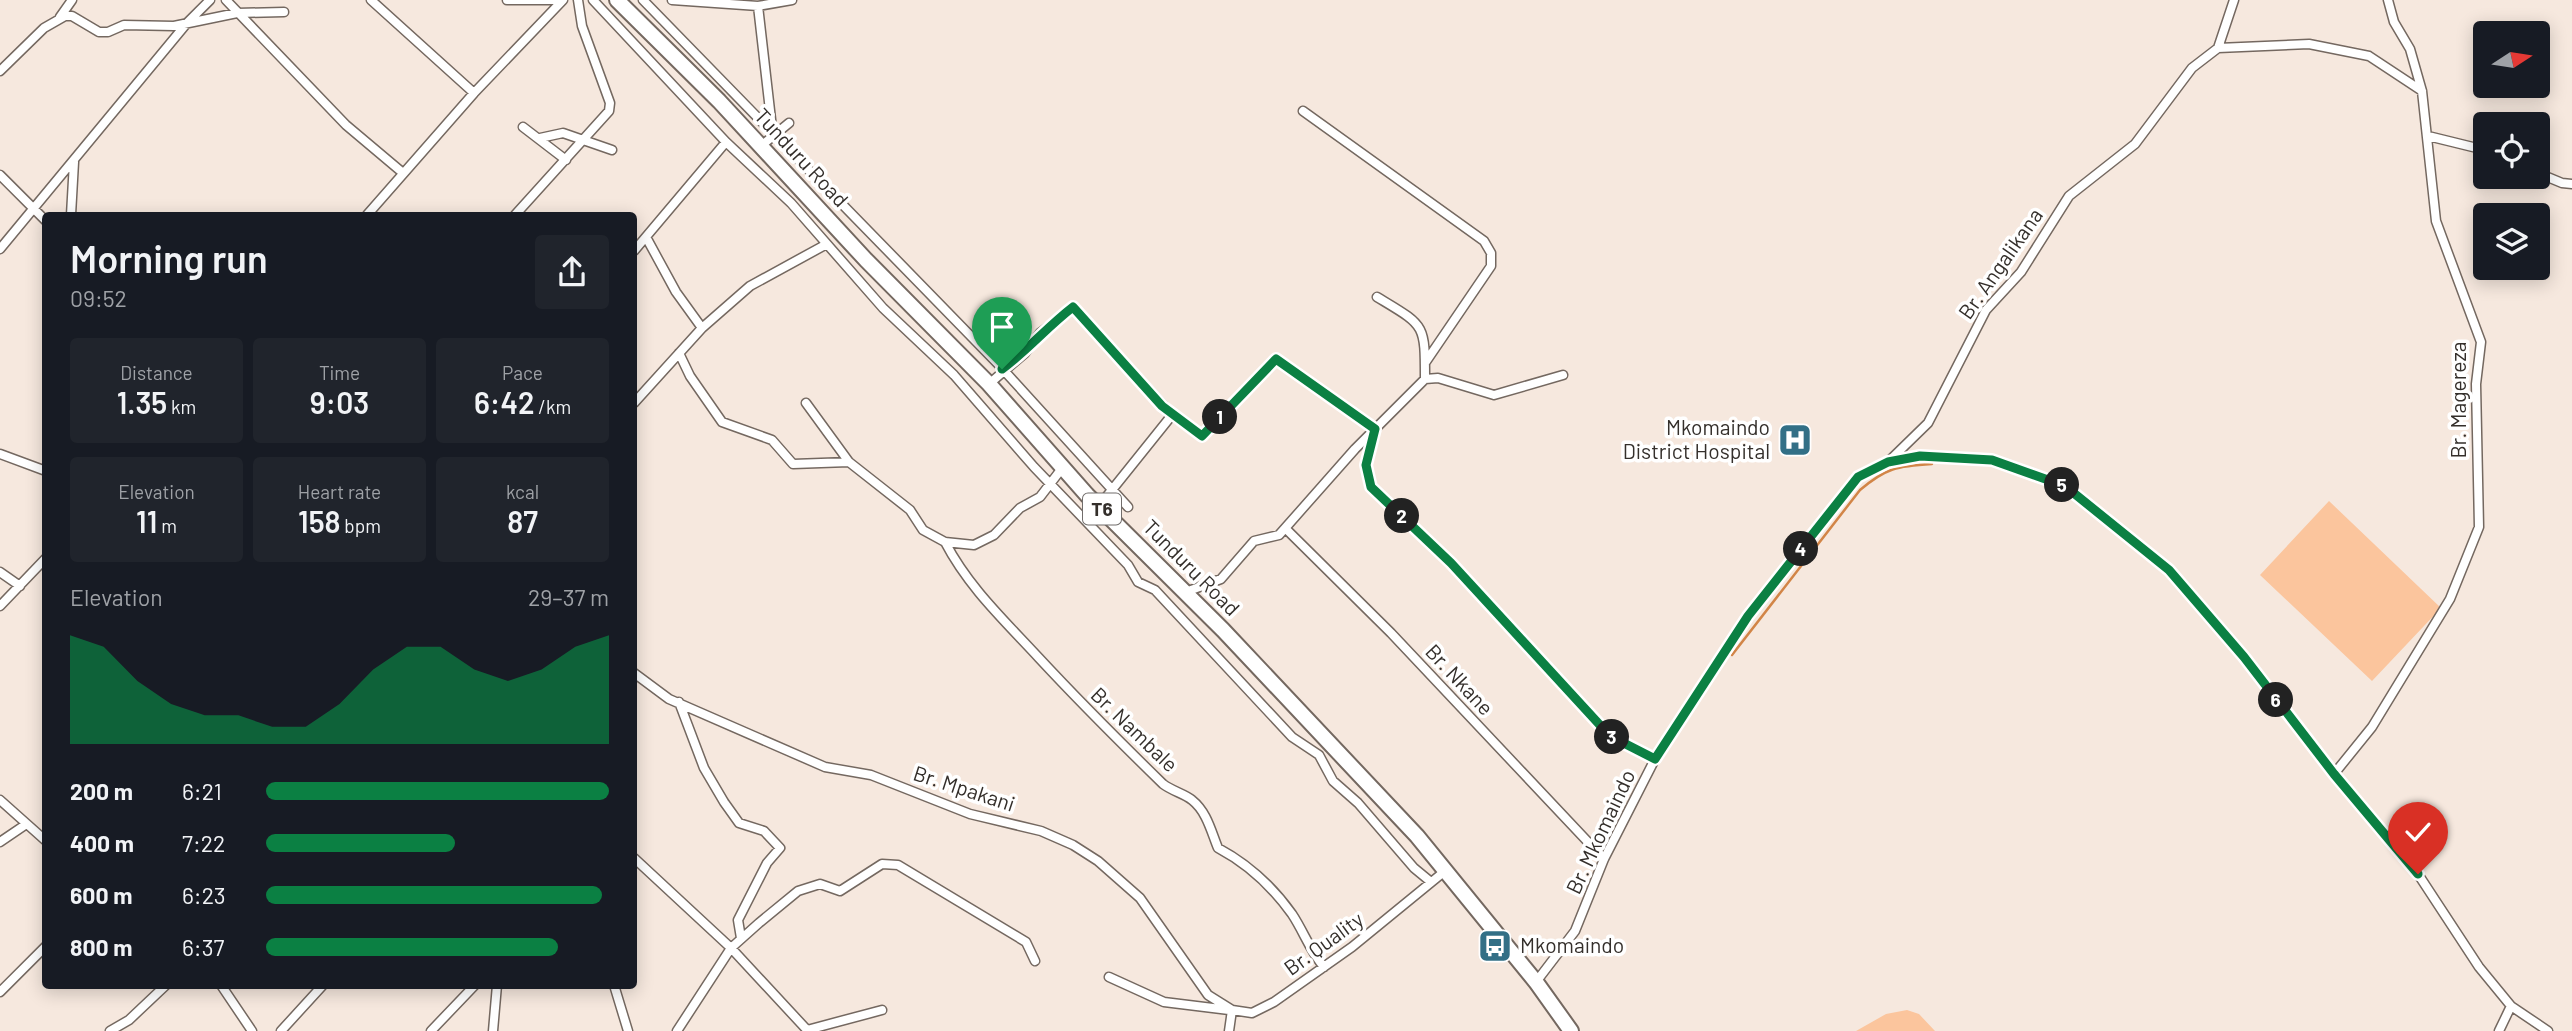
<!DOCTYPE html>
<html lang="en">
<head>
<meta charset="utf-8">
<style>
	:root { --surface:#171b24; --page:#20242c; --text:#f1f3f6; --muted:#9ea1a6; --accent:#0b8043 }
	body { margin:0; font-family:Barlow,sans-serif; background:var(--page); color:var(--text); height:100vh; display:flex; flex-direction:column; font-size:26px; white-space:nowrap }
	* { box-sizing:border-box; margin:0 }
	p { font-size:23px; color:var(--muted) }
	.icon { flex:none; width:38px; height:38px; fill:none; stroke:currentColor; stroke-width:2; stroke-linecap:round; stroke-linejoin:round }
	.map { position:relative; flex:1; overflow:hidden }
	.sheet { position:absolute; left:42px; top:212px; width:595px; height:777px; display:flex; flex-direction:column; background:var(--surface); border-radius:7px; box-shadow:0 4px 18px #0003 }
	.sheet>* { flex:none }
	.needle { width:46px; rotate:78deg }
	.buttons { position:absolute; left:2473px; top:21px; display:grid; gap:14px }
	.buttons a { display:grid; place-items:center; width:77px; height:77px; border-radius:7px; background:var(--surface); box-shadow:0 4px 18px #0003; font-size:35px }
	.pin { position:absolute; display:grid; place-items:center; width:60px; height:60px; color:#fff; margin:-72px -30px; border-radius:50% 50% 50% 0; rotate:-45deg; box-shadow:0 0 7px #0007 }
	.pin .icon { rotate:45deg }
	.km { position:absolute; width:35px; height:35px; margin:-18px; border-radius:50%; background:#222; color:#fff; font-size:19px; line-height:35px; text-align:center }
	.round { display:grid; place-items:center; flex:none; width:74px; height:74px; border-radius:7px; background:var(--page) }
	.summary { display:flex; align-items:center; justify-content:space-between; height:119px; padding:0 28px }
	h1 { font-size:38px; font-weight:600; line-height:52px }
	.stats { display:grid; grid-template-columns:repeat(3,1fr); gap:10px; height:119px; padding:7px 28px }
	.stats div { display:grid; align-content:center; border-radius:7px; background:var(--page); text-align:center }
	.stats b { font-size:30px; font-weight:600 }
	.stats small { font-size:19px; font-weight:400 }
	.stats p { font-size:19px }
	.chart { height:196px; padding:14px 28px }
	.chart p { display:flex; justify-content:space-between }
	.chart svg { width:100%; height:126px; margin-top:7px; fill:var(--accent); opacity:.7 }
	ul { padding:0 28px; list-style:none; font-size:23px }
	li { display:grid; grid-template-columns:112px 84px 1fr; align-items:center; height:52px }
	li i { height:18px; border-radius:9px; background:var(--accent) }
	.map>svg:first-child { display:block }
	.green { fill:#fbc59d }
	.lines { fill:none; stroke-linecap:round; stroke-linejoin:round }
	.stream { stroke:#d28547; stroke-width:2.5 }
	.minor-casing { stroke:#746860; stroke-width:11 }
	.trunk-casing { stroke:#746860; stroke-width:18 }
	.minor { stroke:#fff; stroke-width:8 }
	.trunk { stroke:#fff; stroke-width:14 }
	.route-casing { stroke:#fff; stroke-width:14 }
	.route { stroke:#0b8043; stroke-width:9 }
	.labels { text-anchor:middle; stroke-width:7; stroke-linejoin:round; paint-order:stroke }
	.shield { fill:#fff; stroke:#716d6b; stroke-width:2 }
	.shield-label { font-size:19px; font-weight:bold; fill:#342f2b }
	.street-label { font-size:21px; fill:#342f2b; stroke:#fff }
	.poi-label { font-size:21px; fill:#342f2b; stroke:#fff; text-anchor:end }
</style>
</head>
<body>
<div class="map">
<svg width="2572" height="1031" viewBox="0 0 2572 1031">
	<rect width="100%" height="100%" fill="#f6e8de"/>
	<!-- green -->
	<path class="green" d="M 2329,501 L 2441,608 L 2372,681 L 2260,575 Z
		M 1907,1010 L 1919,1014 L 1935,1031 L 1856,1031 L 1886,1014 Z"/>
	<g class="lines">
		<!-- stream -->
		<path class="stream" d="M 1732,655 L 1860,490 C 1886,468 1897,466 1932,464"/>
		<defs>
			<path id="minor" d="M 226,0 L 346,125 L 403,173
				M 371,0 L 474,93
				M 507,0 L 560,0
				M 593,0 L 726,142 L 791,203 L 883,308 L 954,375 L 1034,467 L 1128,565 L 1138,582 L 1155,590 L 1292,737 L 1319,755 L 1333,781 L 1358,803 L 1414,868 L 1431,882
				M 643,0 L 999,365 L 1128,507
				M 672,0 L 758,6 L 792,0
				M 758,6 L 772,128
				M 60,17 L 72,0
				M 2218,48 L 2234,0
				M 0,71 L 44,28 L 65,16 L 72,16 L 99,32 L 108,32 L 124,25 L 174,26 L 237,13 L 284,12
				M 1303,111 L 1484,241 L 1491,253 L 1491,266 L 1425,363
				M 523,127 L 566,160
				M 2428,136 L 2485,150
				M 540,138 L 563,133 L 612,150
				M 761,146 L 789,123
				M 2538,173 L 2562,183 L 2572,184
				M 0,175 L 46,221
				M 71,215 L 74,162
				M 367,215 L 474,93 L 563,0
				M 515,215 L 609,111 L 610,103 L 582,26 L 578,0
				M 646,237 L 676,292 L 702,328
				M 0,249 L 187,23 L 210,0
				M 634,251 L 726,142
				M 1377,297 C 1425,326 1425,323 1425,379
				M 679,353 L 690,376 L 722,422 L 772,440 L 793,464 L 849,462 L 910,510 L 923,530 L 945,542 L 974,545 L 994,535 L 1020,508 L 1040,497 L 1063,467
				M 989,384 L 1025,353 L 1040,333 L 1074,308 L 1172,415
				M 634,403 L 702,328 L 750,286 L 825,245
				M 806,403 L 849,462
				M 0,454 L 46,471
				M 1888,462 L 1928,423 L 1986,310 L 2021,272 L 2069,196 L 2135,144 L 2192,68 L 2218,48 L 2309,44 L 2369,56 L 2422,91
				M 1099,506 L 1172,415 L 1202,436 L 1276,359 L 1375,429 L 1366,465 L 1371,487 L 1451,563 L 1610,736 L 1655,759
				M 1285,528 L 1391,633 L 1604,859
				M 945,542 C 969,588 1005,621 1039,658 C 1079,701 1121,743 1163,784 C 1172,791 1185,794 1192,800 C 1207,812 1211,831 1218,848 C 1248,864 1272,886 1292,914 C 1304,932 1310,951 1324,967
				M 0,572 L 20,586
				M 1183,593 L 1221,579 L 1254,541 L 1279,535 L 1355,449 L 1425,379 L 1438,378 L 1494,395 L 1563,375
				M 0,606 L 46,558
				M 634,673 L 669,699 L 825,767 L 871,775 L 970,814 L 1041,831 L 1073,845 L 1098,861 L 1140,898 L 1208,995 L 1232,1010
				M 679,702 L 704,768 L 724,802 L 739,823 L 764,831 L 780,848 L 767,863 L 738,920 L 741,938
				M 2334,774 L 2372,727 L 2450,599 L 2479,527 L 2476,384 L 2481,342 L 2436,221 L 2422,91 L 2410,49 L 2394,22 L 2388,0
				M 0,800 L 46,841
				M 0,842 L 25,825
				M 634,858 L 731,948 L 808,1031
				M 1109,977 L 1164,1002 L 1229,1010
				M 1536,982 L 1575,931 L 1604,859 L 1655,759 L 1748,616 L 1858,477 L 1888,462 L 1920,456 L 1992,460 L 2065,486 L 2169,570 L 2244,658 L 2334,774 L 2418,874 L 2479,967 L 2511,1006 L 2548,1031
				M 221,985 L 252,1031
				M 614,985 L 628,1031
				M 0,992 L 46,946
				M 807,1030 L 882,1010
				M 110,1031 L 129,1020 L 166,985
				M 281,1031 L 323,985
				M 431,1031 L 475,985
				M 493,1031 L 497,985
				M 677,1031 L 731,948 L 759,923 L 798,891 L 820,884 L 840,891 L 882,864 L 898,865 L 1026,942 L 1035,961
				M 1229,1031 L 1232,1010 L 1252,1013 L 1274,1002 L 1352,947 L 1445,871
				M 2499,1031 L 2511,1006"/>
			<path id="trunk" d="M 617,0 L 719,101 L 866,260 L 989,384 L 1087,495 L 1223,630 L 1417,836 L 1536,982 L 1571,1031"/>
		</defs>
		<!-- minor casing -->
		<use href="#minor" class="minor-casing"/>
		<!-- trunk casing -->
		<use href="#trunk" class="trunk-casing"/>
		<!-- minor -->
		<use href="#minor" class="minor"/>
		<!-- trunk -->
		<use href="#trunk" class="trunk"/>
	</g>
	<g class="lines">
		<defs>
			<path id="route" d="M 1002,369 C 1028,350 1047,327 1073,307 L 1162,406 L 1202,436 L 1276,359 L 1375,429 L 1366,465 L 1371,487 L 1451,563 L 1610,736 L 1655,759 L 1748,616 L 1858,477 L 1888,462 L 1920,456 L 1992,460 L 2065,486 L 2169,570 L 2244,657 L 2334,774 L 2418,874"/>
		</defs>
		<!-- route casing -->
		<use href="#route" class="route-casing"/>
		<!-- route -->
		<use href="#route" class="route"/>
	</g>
	<!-- icons -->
	<defs>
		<symbol id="hospital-square" viewBox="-11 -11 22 22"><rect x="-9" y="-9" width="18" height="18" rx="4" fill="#326f86" stroke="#fff"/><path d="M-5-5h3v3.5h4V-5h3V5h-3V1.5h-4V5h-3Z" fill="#fff"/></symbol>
		<symbol id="bus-square" viewBox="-11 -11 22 22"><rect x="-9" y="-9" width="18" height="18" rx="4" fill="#326f86" stroke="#fff"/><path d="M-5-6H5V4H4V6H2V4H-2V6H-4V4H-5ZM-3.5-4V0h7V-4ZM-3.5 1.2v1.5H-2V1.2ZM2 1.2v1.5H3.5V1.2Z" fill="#fff"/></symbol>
	</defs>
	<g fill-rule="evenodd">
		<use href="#hospital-square" x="1776" y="421" width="38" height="38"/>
		<use href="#bus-square" x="1476" y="927" width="38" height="38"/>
	</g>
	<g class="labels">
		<!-- shield labels -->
		<rect class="shield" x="1083" y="493.5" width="38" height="31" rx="5"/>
		<g class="shield-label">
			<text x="1102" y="516">T6</text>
		</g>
		<!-- street labels -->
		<g class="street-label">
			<text transform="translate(801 158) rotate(47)" y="7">Tunduru Road</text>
			<text transform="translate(2001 264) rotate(-55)" y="7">Br. Angalikana</text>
			<text transform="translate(2459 400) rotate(-90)" y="7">Br. Magereza</text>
			<text transform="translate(1191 568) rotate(45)" y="7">Tunduru Road</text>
			<text transform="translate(1459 680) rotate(47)" y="7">Br. Nkane</text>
			<text transform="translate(1134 730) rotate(44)" y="7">Br. Nambale</text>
			<text transform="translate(964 789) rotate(18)" y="7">Br. Mpakani</text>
			<text transform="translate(1601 832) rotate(-65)" y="7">Br. Mkomaindo</text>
			<text transform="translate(1324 944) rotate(-36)" y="7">Br. Quality</text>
		</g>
		<!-- poi labels -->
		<g class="poi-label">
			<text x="1770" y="435">Mkomaindo<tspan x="1770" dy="24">District Hospital</tspan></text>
			<text x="1520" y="953" text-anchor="start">Mkomaindo</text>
		</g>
	</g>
</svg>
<div class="buttons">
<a><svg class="needle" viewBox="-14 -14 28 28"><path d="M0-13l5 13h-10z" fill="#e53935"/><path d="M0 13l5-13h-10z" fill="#9ea1a6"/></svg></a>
<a><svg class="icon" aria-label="locate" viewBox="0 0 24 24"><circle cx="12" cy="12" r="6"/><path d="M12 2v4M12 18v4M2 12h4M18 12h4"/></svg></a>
<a><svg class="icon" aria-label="layers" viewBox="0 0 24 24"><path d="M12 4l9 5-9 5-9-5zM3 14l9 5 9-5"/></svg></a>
</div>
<div class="pin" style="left:1002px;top:369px;background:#1e9e55"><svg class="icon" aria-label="arrive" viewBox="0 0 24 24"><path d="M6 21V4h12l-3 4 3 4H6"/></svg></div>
<div class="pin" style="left:2418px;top:874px;background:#d93025"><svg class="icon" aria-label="check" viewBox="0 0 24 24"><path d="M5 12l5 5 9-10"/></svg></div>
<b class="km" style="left:1220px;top:417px">1</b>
<b class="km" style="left:1402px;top:516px">2</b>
<b class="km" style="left:1612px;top:737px">3</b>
<b class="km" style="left:1801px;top:549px">4</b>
<b class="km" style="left:2062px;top:485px">5</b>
<b class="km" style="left:2276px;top:700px">6</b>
<section class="sheet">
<div class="summary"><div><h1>Morning run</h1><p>09:52</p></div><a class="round"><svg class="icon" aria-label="share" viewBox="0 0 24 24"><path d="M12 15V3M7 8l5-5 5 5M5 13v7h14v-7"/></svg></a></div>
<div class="stats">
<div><p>Distance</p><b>1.35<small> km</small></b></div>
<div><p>Time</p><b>9:03</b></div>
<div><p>Pace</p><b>6:42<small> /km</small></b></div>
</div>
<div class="stats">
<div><p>Elevation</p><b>11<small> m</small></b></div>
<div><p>Heart rate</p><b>158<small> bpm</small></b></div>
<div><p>kcal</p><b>87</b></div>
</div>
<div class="chart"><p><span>Elevation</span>29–37 m</p>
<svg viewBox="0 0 160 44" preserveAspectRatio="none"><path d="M0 44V6L10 10L20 22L30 30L40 34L50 34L60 38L70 38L80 30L90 18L100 10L110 10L120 18L130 22L140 18L150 10L160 6V44z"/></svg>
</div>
<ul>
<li><b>200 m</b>6:21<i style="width:100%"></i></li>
<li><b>400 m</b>7:22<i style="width:55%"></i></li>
<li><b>600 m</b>6:23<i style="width:98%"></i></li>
<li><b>800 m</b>6:37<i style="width:85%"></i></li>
</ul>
</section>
</div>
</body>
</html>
